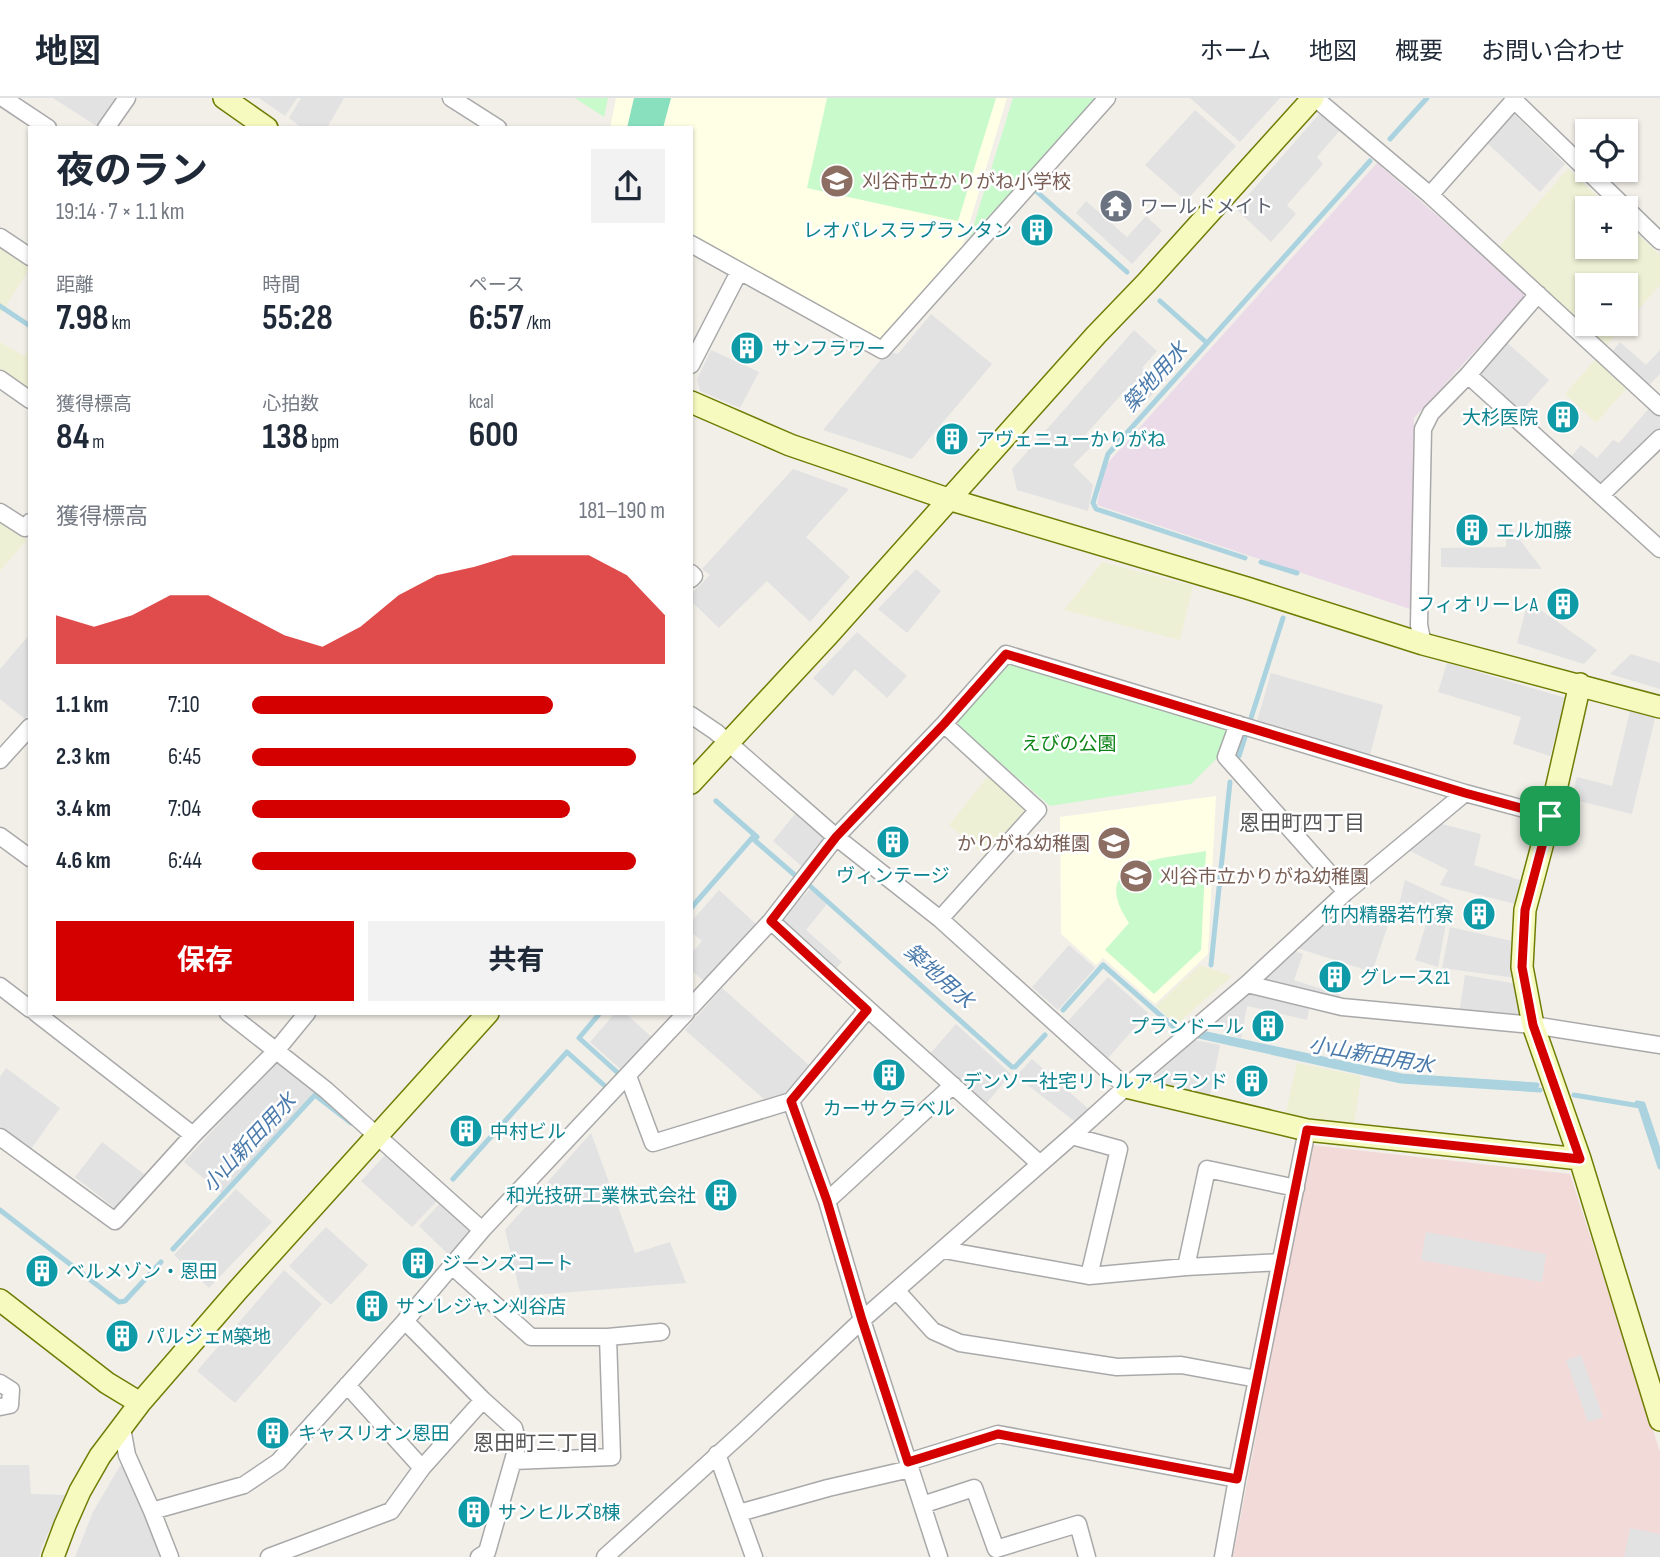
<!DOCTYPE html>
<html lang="ja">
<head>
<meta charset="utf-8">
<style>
	:root { --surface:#fff; --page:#f2f2f3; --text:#1f2937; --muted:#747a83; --line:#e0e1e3; --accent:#d40000 }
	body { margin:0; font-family:"Sofia Sans Condensed","Noto Sans JP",sans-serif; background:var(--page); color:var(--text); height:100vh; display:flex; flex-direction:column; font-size:26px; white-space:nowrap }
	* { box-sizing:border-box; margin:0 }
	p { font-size:23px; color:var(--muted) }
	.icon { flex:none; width:38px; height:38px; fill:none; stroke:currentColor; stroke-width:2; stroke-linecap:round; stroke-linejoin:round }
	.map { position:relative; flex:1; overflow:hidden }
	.panel { position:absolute; left:28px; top:28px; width:665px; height:889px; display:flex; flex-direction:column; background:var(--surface); border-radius:0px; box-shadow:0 2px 5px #0004 }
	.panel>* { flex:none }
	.tools { position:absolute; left:1575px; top:21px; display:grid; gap:14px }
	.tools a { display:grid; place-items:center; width:63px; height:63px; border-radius:0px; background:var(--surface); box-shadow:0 2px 5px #0004; font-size:35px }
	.pin { position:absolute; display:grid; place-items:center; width:60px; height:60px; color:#fff; margin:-30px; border-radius:14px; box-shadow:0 4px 10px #0006 }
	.round { display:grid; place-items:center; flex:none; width:74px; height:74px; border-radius:0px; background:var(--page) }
	.overview { display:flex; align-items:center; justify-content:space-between; height:119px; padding:0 28px }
	h1 { font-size:38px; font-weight:700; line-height:52px }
	.figures { display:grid; grid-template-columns:repeat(3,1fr); gap:10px; height:119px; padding:7px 28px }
	.figures div { display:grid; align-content:center }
	.figures b { font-size:35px; font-weight:700 }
	.figures small { font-size:19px; font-weight:400 }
	.figures p { font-size:19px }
	.chart { height:196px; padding:14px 28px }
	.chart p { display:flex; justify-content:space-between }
	.chart svg { width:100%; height:126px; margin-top:7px; fill:var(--accent); opacity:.7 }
	.action { display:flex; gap:14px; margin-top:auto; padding:14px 28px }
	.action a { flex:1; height:80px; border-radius:0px; background:var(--accent); color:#fff; font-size:28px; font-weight:700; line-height:80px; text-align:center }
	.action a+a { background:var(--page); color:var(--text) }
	ul { padding:0 28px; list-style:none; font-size:23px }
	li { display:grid; grid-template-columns:112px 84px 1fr; align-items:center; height:52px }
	li i { height:18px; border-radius:9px; background:var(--accent) }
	header { display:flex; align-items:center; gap:42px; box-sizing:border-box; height:98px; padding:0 35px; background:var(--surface); border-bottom:2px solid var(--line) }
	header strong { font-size:33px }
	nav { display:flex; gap:38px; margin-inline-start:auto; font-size:24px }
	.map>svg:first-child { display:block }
	.commercial { fill:#f2dad9 }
	.industrial { fill:#ebdbe8 }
	.education { fill:#ffffe5 }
	.farmland { fill:#eef0d5; fill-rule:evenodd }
	.park { fill:#c8facc }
	.pitch { fill:#88e0be }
	.parking { fill:#e2e2e2 }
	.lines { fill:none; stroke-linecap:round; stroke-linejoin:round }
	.stream { stroke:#aad3df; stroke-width:5 }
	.street-casing { stroke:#a9a9a9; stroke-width:19 }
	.secondary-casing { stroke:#707d05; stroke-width:24 }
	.street { stroke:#fff; stroke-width:16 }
	.secondary { stroke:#f7fabf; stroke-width:21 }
	.route-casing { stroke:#fff; stroke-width:14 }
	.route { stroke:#d40000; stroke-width:9 }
	.labels { text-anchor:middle; stroke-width:5; stroke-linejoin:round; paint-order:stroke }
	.education-label { font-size:19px; fill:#785e54; stroke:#fff; text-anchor:start }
	.worship-label { font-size:19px; fill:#5b616d; stroke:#fff; text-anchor:start }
	.culture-label { font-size:19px; fill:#0d838f; stroke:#fff; text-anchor:start }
	.park-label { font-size:19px; fill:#0c8416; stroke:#fff }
	.water-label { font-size:21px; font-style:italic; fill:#4a7aab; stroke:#fff }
	.neighbourhood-label { font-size:21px; fill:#555; stroke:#fff }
</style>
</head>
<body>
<header>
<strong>地図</strong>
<nav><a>ホーム</a><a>地図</a><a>概要</a><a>お問い合わせ</a></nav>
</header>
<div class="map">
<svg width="1660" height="1459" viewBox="0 0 1660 1459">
	<rect width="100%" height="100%" fill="#f2efe9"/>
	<!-- commercial -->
	<path class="commercial" d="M 1311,1047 L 1570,1076 L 1660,1354 L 1660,1459 L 1233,1459 Z"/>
	<!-- industrial -->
	<path class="industrial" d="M 1377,65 L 1527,196 L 1414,320 L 1419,514 L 1097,407 L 1105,368 Z"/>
	<!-- education -->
	<path class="education" d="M 616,0 L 1007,0 L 960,157 L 880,243 L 691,135 L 691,30 L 610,30 Z
		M 1216,698 L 1208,856 L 1155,906 L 1103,860 L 1096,867 L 1061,836 L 1060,719 Z"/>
	<!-- farmland -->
	<path class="farmland" d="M 1568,71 L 1610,110 L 1587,110 L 1587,149 L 1626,149 L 1626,125 L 1660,157 L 1660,187 L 1606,248 L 1498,150 ZM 1587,187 L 1626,187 L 1626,226 L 1587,226 Z
		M 0,150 L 30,170 L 0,217 Z
		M 0,244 L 24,258 L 30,250 L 30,292 L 0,271 Z
		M 1595,262 L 1626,291 L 1596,325 L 1565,296 Z
		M 0,424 L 27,442 L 0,473 Z
		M 1102,464 L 1193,488 L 1180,542 L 1064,512 Z
		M 989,677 L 1028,713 L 986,759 L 949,727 Z
		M 1200,867 L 1232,878 L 1176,927 L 1156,908 Z
		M 1297,965 L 1361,978 L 1354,1029 L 1285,1018 Z"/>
	<!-- park -->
	<path class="park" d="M 575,0 L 608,0 L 604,19 Z
		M 827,0 L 996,0 L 958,123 L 807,90 Z
		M 1013,0 L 1097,0 L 970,139 Z
		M 1017,566 L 1228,630 L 1219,658 L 1191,686 L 1050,708 L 958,628 L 958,620 L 1006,567 Z
		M 1206,753 L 1201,852 L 1154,896 L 1105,852 L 1129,825 C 1086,762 1162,761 1206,753 Z"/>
	<!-- pitch -->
	<path class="pitch" d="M 634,0 L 671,0 L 663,30 L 627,30 Z"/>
	<!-- parking -->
	<path class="parking" d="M 53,0 L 119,0 L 98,29 Z
		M 259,0 L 297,0 L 285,18 Z
		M 301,0 L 344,0 L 327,30 L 302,30 L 289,20 Z
		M 1190,0 L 1280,0 L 1240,44 Z
		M 1195,12 L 1236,48 L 1186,103 L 1145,67 Z
		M 1322,13 L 1342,30 L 1317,59 L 1323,66 L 1287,107 L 1296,116 L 1271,144 L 1236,111 Z
		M 1513,15 L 1565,66 L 1540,94 L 1486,44 Z
		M 1086,103 L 1127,139 L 1146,118 L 1162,133 L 1132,166 L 1076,115 Z
		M 931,216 L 992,266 L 912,361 L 823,332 L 887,254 L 898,256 Z
		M 1134,232 L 1157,253 L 1142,270 L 1160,288 L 1147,302 L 1130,287 L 1086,336 L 1094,346 L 1073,367 L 1093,387 L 1088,413 L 1017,392 L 1012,371 Z
		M 1505,243 L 1549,282 L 1519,316 L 1476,277 Z
		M 1620,244 L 1646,267 L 1660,252 L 1660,276 L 1648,288 L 1612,254 Z
		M 711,252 L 759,274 L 740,310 L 700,293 L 697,281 Z
		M 1650,309 L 1660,317 L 1660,332 L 1602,388 L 1570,360 L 1581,347 L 1597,360 L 1613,342 L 1619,345 Z
		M 793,371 L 849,391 L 806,439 L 850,479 L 810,524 L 767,483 L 719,530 L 691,503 L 691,496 L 710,477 L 702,471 Z
		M 1507,425 L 1542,471 L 1441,469 L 1441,450 L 1506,449 Z
		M 916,471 L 941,493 L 907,535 L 878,511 Z
		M 1528,503 L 1597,552 L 1584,566 L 1517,545 Z
		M 857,534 L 907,578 L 887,600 L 855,571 L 833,598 L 813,580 Z
		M 30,536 L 30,615 L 25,621 L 0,601 L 0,571 Z
		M 1631,556 L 1660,565 L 1660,591 L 1610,576 Z
		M 1447,565 L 1566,600 L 1550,658 L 1513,646 L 1521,619 L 1438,594 Z
		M 1271,575 L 1383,607 L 1370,657 L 1257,623 Z
		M 1630,613 L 1655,620 L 1632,716 L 1571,701 L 1577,679 L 1612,688 Z
		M 799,711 L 831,738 L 808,774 L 773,743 Z
		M 1438,725 L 1481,736 L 1474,767 L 1520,782 L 1515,806 L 1440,787 L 1448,772 L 1406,751 Z
		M 1405,782 L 1450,803 L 1438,869 L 1415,862 L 1429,817 L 1399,807 Z
		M 810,791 L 827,806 L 806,832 L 842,864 L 833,874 L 779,824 Z
		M 719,792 L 756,826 L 706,885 L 691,872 L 691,856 L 702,843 L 691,834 L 691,824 Z
		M 1338,812 L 1388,827 L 1372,874 L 1297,850 Z
		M 1450,829 L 1512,843 L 1516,880 L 1442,870 Z
		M 1069,847 L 1095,870 L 1058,912 L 1032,889 Z
		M 1294,853 L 1303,856 L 1294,882 L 1340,897 L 1337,909 L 1258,884 Z
		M 1465,877 L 1517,886 L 1523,917 L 1519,923 L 1459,916 Z
		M 1108,879 L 1148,915 L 1108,960 L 1068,923 Z
		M 722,890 L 810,968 L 788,995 L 764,1001 L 685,932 Z
		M 1248,893 L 1309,911 L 1307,922 L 1247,908 L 1241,941 L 1212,925 Z
		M 615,915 L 625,915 L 656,943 L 626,976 L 590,944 Z
		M 956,926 L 1011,976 L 984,1008 L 928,958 Z
		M 1195,942 L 1220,947 L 1209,1002 L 1145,987 Z
		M 1032,961 L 1091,1013 L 1078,1026 L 1016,978 Z
		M 276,963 L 316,994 L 225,1098 L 184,1064 Z
		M 6,970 L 60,1010 L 31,1051 L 0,1028 L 0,979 Z
		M 591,1035 L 635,1155 L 670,1144 L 686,1185 L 521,1198 L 505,1132 Z
		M 102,1044 L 144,1076 L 116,1111 L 75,1079 Z
		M 387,1055 L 438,1102 L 412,1129 L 361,1083 Z
		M 236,1091 L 272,1124 L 209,1190 L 174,1157 Z
		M 443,1102 L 483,1137 L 425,1204 L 416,1196 L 449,1157 L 419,1128 Z
		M 326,1129 L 368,1167 L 331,1207 L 289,1168 Z
		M 1426,1134 L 1546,1156 L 1542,1184 L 1421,1162 Z
		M 284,1172 L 322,1206 L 235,1305 L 197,1273 Z
		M 1581,1257 L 1603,1319 L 1588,1324 L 1566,1262 Z
		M 0,1367 L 29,1367 L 31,1396 L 66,1397 L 43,1446 L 39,1459 L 0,1459 Z
		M 120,1368 L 135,1369 L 172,1459 L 75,1459 L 93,1414 Z
		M 1630,1430 L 1660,1436 L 1660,1459 L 1624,1459 Z"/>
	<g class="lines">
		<!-- stream -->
		<path class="stream" d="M 1390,41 L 1427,0
			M 1036,93 L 1127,174
			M 1160,203 L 1207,245
			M 0,208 L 30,228
			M 1245,460 L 1096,411 L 1093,405 L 1108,356 L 1370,63
			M 1261,464 L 1297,475
			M 1251,620 L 1283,520
			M 1239,658 L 1246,636
			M 716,703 L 757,739
			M 809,787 L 1012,969 L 1015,969 L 1045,937
			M 691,810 L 752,740 L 797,779
			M 1211,867 L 1230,684
			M 1063,912 L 1103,867 L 1175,930
			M 600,915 L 579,940 L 618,975
			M 1202,935 L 1402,978 L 1537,987
			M 1199,938 L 1401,983 L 1540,992
			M 1574,997 L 1640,1008 L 1660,1069
			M 1637,1005 L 1643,1006 L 1660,1057
			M 453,1081 L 567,954 L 606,989
			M 0,1112 L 119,1204 L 125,1203 L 161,1164
			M 173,1151 L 315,997 L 351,1025"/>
		<defs>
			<path id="street" d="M 3,0 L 48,30
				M 451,0 L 498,30
				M 1315,0 L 1430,97 L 1660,309
				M 1514,2 L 1660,143
				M 106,30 L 127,0
				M 1430,97 L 1516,0
				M 0,139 L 30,159
				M 691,146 L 882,252 L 1107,0
				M 691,267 L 739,174
				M 1468,277 L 1660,451
				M 0,281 L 30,302
				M 1601,397 L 1660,340
				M 0,414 L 25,430 L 30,424
				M 691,475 L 694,478 L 691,481
				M 1423,546 L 1419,527 L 1423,331 L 1431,315 L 1468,277 L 1538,196
				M 691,617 L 716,634 L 836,739 L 940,821 L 1126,989
				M 1238,626 L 1226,659 L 1346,794
				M 0,662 L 30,629
				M 0,738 L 30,760
				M 940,821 L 1038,712 L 944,626
				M 771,823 C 860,905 951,985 1040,1066
				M 1247,886 L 1342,909 L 1533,927 L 1660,947
				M 0,888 L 30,911
				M 691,909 L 771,823 L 836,739 L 944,626 L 1006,556 L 1465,695
				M 36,915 L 193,1037
				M 228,915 L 326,992 L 482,1132
				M 628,978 L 653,1045 L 791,1003 L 867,912
				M 791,1003 L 827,1103 L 862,1222 L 939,1459
				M 1072,1038 L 1119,1051 L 1089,1178
				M 0,1039 L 115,1123 L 193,1037 L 275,954 L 307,915
				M 827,1103 L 953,987
				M 944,1152 L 1089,1178 L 1186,1169 L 1281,1164
				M 452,1168 L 531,1239 L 608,1239 L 661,1234
				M 1186,1169 L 1207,1071 L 1296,1090
				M 896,1192 L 933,1233 L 960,1245 L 1117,1269 L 1181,1267 L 1257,1281
				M 405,1223 L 483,1302 L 514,1330 L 518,1345 L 487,1454 L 479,1459
				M 0,1285 L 11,1292 L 10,1307 L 0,1309
				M 347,1287 L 422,1370
				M 122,1330 L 127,1357 L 152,1413 L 244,1387 L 278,1364 L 405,1223 L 482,1132 L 686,915
				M 717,1356 L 754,1459
				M 513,1363 L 612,1359 L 608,1239
				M 908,1364 L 998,1336 L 1237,1381
				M 922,1407 L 974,1390 L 996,1451 L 1078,1426 L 1087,1459
				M 152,1413 L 170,1459
				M 739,1415 L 828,1390 L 910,1371
				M 269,1459 L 391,1413 L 422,1370 L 483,1302
				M 605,1459 L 744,1333 L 862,1222 L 1072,1038 L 1126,989 L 1247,886 L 1346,794 L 1465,695 L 1550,718
				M 1223,1459 L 1237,1381 L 1307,1032"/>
			<path id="secondary" d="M 224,0 L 267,30
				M 691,304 L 790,347 L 948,401 L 1247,490 L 1423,546 L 1660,609
				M 1580,586 L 1550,718 L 1525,812 L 1522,869 L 1533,927 L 1580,1061 L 1660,1322
				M 691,685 L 829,536 L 1096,237 L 1147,184 L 1313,0
				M 1126,989 L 1307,1032 L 1580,1061
				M 0,1202 L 107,1285 L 140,1305
				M 53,1459 L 65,1427 L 80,1393 L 100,1358 L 140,1305 L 237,1193 L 488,915"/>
		</defs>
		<!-- street casing -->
		<use href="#street" class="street-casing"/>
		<!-- secondary casing -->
		<use href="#secondary" class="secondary-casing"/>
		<!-- street -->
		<use href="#street" class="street"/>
		<!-- secondary -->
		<use href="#secondary" class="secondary"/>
	</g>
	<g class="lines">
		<defs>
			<path id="route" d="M 1006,556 L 1465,695 L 1550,718 L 1525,812 L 1522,869 L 1533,927 L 1580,1061 L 1307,1032 L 1237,1381 L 998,1336 L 908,1364 L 862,1222 L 827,1103 L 791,1003 L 867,912 L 771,823 L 836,739 L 944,626 Z"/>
		</defs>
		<!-- route casing -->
		<use href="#route" class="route-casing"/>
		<!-- route -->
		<use href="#route" class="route"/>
	</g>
	<!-- icons -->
	<defs>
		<symbol id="school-disc" viewBox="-11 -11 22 22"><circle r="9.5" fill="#8d6e63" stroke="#fff"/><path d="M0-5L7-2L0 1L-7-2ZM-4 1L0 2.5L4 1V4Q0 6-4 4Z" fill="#fff"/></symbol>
		<symbol id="temple-disc" viewBox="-11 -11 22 22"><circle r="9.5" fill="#6b7280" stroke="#fff"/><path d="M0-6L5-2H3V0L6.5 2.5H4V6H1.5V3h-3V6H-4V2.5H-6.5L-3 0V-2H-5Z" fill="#fff"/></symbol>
		<symbol id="building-disc" viewBox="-11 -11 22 22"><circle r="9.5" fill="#0f9aa8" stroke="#fff"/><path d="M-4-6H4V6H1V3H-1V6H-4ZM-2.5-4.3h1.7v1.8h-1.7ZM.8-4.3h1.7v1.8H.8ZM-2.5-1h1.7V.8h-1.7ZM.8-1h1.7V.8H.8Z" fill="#fff"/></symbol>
	</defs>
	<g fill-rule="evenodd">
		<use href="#school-disc" x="818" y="64" width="38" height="38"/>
		<use href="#temple-disc" x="1097" y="89" width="38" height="38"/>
		<use href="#building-disc" x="1018" y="113" width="38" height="38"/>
		<use href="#building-disc" x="728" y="231" width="38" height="38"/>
		<use href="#building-disc" x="1544" y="300" width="38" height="38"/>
		<use href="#building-disc" x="933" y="322" width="38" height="38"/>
		<use href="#building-disc" x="1453" y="413" width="38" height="38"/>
		<use href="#building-disc" x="1544" y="487" width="38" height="38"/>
		<use href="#building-disc" x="874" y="725" width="38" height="38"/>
		<use href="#school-disc" x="1095" y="726" width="38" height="38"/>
		<use href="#school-disc" x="1117" y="759" width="38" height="38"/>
		<use href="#building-disc" x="1460" y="797" width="38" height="38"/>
		<use href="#building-disc" x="1316" y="860" width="38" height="38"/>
		<use href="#building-disc" x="1249" y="909" width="38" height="38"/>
		<use href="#building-disc" x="870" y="958" width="38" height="38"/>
		<use href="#building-disc" x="1233" y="964" width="38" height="38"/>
		<use href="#building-disc" x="447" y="1014" width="38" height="38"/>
		<use href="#building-disc" x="702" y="1078" width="38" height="38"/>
		<use href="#building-disc" x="399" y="1146" width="38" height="38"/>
		<use href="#building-disc" x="23" y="1154" width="38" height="38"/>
		<use href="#building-disc" x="353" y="1189" width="38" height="38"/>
		<use href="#building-disc" x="103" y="1219" width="38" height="38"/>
		<use href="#building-disc" x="254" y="1316" width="38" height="38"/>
		<use href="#building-disc" x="455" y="1395" width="38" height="38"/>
	</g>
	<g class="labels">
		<!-- education labels -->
		<g class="education-label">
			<text x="862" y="90">刈谷市立かりがね小学校</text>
			<text x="1090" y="752" text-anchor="end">かりがね幼稚園</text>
			<text x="1160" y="785">刈谷市立かりがね幼稚園</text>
		</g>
		<!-- worship labels -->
		<g class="worship-label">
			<text x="1140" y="115">ワールドメイト</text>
		</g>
		<!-- culture labels -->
		<g class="culture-label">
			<text x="1012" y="139" text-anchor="end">レオパレスラプランタン</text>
			<text x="772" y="257">サンフラワー</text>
			<text x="1538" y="326" text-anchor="end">大杉医院</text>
			<text x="976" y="348">アヴェニューかりがね</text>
			<text x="1496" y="439">エル加藤</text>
			<text x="1538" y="513" text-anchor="end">フィオリーレA</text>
			<text x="893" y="784" text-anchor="middle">ヴィンテージ</text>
			<text x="1454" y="823" text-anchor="end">竹内精器若竹寮</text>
			<text x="1360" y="886">グレース21</text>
			<text x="1244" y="935" text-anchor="end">プランドール</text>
			<text x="1228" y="990" text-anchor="end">デンソー社宅リトルアイランド</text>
			<text x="889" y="1017" text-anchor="middle">カーサクラベル</text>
			<text x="490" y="1040">中村ビル</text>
			<text x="696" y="1104" text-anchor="end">和光技研工業株式会社</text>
			<text x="442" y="1172">ジーンズコート</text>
			<text x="66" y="1180">ベルメゾン・恩田</text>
			<text x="396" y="1215">サンレジャン刈谷店</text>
			<text x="146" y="1245">パルジェM築地</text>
			<text x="298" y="1342">キャスリオン恩田</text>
			<text x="498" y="1421">サンヒルズB棟</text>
		</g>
		<!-- park labels -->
		<g class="park-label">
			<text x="1069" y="652">えびの公園</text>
		</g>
		<!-- water labels -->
		<g class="water-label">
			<text transform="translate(1155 279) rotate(-48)" y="7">築地用水</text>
			<text transform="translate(939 878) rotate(42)" y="7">築地用水</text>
			<text transform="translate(1371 957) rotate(10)" y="7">小山新田用水</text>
			<text transform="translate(249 1045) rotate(-47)" y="7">小山新田用水</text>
		</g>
		<!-- neighbourhood labels -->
		<g class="neighbourhood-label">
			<text x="1302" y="732">恩田町四丁目</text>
			<text x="536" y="1352">恩田町三丁目</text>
		</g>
	</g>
</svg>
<div class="tools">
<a><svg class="icon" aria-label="locate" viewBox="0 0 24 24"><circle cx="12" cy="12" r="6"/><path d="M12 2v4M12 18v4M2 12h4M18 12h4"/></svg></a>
<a>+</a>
<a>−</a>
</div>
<div class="pin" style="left:1550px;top:718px;background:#1e9e55"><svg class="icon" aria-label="arrive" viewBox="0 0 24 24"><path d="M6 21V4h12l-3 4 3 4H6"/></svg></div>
<section class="panel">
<div class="overview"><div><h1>夜のラン</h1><p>19:14 · 7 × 1.1 km</p></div><a class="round"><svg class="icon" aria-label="share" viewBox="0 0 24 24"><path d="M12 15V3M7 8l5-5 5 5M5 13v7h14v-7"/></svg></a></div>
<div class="figures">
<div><p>距離</p><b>7.98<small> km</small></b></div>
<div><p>時間</p><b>55:28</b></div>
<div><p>ペース</p><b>6:57<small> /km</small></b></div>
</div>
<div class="figures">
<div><p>獲得標高</p><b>84<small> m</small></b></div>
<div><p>心拍数</p><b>138<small> bpm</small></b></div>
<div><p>kcal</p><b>600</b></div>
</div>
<div class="chart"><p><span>獲得標高</span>181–190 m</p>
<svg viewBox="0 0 160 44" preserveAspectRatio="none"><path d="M0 44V27L10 31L20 27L30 20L40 20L50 27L60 34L70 38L80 31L90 20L100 13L110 10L120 6L130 6L140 6L150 13L160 27V44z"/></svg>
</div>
<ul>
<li><b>1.1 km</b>7:10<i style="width:73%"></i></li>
<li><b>2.3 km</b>6:45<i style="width:93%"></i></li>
<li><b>3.4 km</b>7:04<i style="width:77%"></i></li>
<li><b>4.6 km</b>6:44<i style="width:93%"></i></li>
</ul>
<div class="action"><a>保存</a><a>共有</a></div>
</section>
</div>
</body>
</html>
